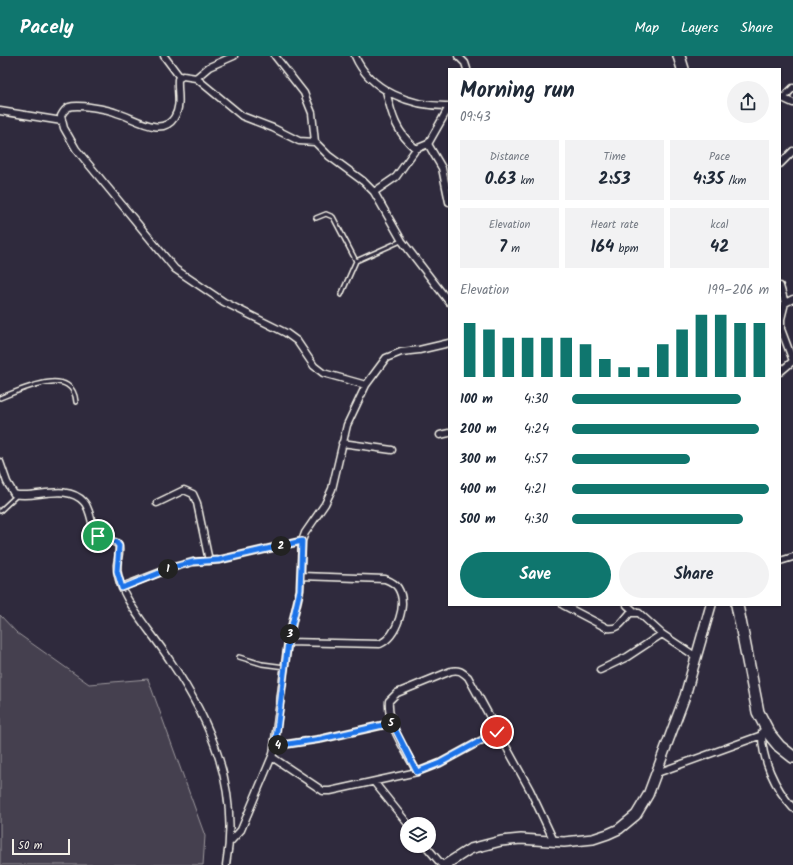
<!DOCTYPE html>
<html lang="en">
<head>
<meta charset="utf-8">
<style>
	:root { --surface:#fff; --page:#f2f2f3; --text:#1f2937; --muted:#747a83; --accent:#0f766e }
	body { margin:0; font-family:Kalam,sans-serif; background:var(--page); color:var(--text); height:100vh; display:flex; flex-direction:column; font-size:15px; white-space:nowrap }
	* { box-sizing:border-box; margin:0 }
	p { font-size:13px; color:var(--muted) }
	.icon { flex:none; width:22px; height:22px; fill:none; stroke:currentColor; stroke-width:2; stroke-linecap:round; stroke-linejoin:round }
	.map { position:relative; flex:1; overflow:hidden }
	.sheet { position:absolute; left:448px; top:12px; width:333px; height:538px; display:flex; flex-direction:column; background:var(--surface); border-radius:0px; box-shadow:0 1px 3px #0004 }
	.sheet>* { flex:none }
	.buttons { position:absolute; left:400px; top:761px; display:grid; gap:8px }
	.buttons a { display:grid; place-items:center; width:36px; height:36px; border-radius:50%; background:var(--surface); box-shadow:0 1px 3px #0004; font-size:20px }
	.scale { position:absolute; left:12px; bottom:10px; width:58px; box-sizing:border-box; padding-left:4px; border:2px solid #f4f1e8; border-top:0; font-size:11px; line-height:14px; white-space:nowrap; color:#f4f1e8; -webkit-text-stroke:3px #2f2a3d; paint-order:stroke }
	.pin { position:absolute; display:grid; place-items:center; width:34px; height:34px; color:#fff; margin:-17px; border:2px solid #fff; border-radius:50%; box-shadow:0 1px 4px #0007 }
	.km { position:absolute; width:20px; height:20px; margin:-10px; border-radius:50%; background:#222; color:#fff; font-size:11px; line-height:20px; text-align:center }
	.round { display:grid; place-items:center; flex:none; width:42px; height:42px; border-radius:21px; background:var(--page) }
	.head { display:flex; align-items:center; justify-content:space-between; height:68px; padding:0 12px }
	h1 { font-size:22px; font-weight:700; line-height:30px }
	.metrics { display:grid; grid-template-columns:repeat(3,1fr); gap:6px; height:68px; padding:4px 12px }
	.metrics div { display:grid; align-content:center; border-radius:0px; background:var(--page); text-align:center }
	.metrics b { font-size:17px; font-weight:700 }
	.metrics small { font-size:11px; font-weight:400 }
	.metrics p { font-size:11px }
	.chart { height:112px; padding:8px 12px }
	.chart p { display:flex; justify-content:space-between }
	.chart svg { width:100%; height:72px; margin-top:4px; stroke:var(--accent); stroke-width:6 }
	.button { display:flex; gap:8px; margin-top:auto; padding:8px 12px }
	.button a { flex:1; height:46px; border-radius:24px; background:var(--accent); color:#fff; font-size:16px; font-weight:700; line-height:46px; text-align:center }
	.button a+a { background:var(--page); color:var(--text) }
	ul { padding:0 12px; list-style:none; font-size:13px }
	li { display:grid; grid-template-columns:64px 48px 1fr; align-items:center; height:30px }
	li i { height:10px; border-radius:5px; background:var(--accent) }
	header { display:flex; align-items:center; gap:24px; box-sizing:border-box; height:56px; padding:0 20px; background:var(--accent); color:#fff }
	header strong { font-size:19px }
	nav { display:flex; gap:22px; margin-inline-start:auto; font-size:14px }
	.map>svg:first-child { display:block }
	.green { fill:#454050; stroke:#9c989c }
	.lines { fill:none; stroke-linecap:round; stroke-linejoin:round }
	.lane-casing { stroke:#f4f1e8; stroke-width:6 }
	.street-casing { stroke:#f4f1e8; stroke-width:9 }
	.secondary-casing { stroke:#f4f1e8; stroke-width:12 }
	.highway-casing { stroke:#f4f1e8; stroke-width:14 }
	.lane { stroke:#2f2a3d; stroke-width:3 }
	.street { stroke:#2f2a3d; stroke-width:6 }
	.secondary { stroke:#2f2a3d; stroke-width:9 }
	.highway { stroke:#2f2a3d; stroke-width:11 }
	.route-casing { stroke:#fff; stroke-width:8 }
	.route { stroke:#1a73e8; stroke-width:5 }
</style>
</head>
<body>
<header>
<strong>Pacely</strong>
<nav><a>Map</a><a>Layers</a><a>Share</a></nav>
</header>
<div class="map">
<svg width="793" height="809" viewBox="0 0 793 809">
	<rect width="100%" height="100%" fill="#2f2a3d"/>
	<filter id="ink" filterUnits="userSpaceOnUse"><feTurbulence type="fractalNoise" baseFrequency=".025" numOctaves="2"/><feDisplacementMap in="SourceGraphic" scale="8" xChannelSelector="R" yChannelSelector="G"/><feConvolveMatrix kernelMatrix="1 2 1 2 8 2 1 2 1" color-interpolation-filters="sRGB"/></filter>
	<g filter="url(#ink)">
		<!-- green -->
		<path class="green" d="M 0,559 L 17,577 L 89,628 L 148,623 L 205,780 L 203,809 L 0,809 Z"/>
		<g class="lines">
			<defs>
				<path id="lane" d="M 316,162 L 326,158 L 333,161 L 356,205
					M 341,239 L 356,205 L 401,185
					M 0,342 C 20,334 73,308 76,346
					M 0,455 L 17,439
					M 239,601 L 262,608 L 285,611"/>
				<path id="street" d="M 164,0 L 179,20
					M 275,0 L 304,37 L 312,57 L 315,86 L 329,100 L 363,125 L 374,136 L 402,185 L 449,246
					M 355,0 C 370,35 412,51 449,50
					M 458,0 L 465,7 L 467,13
					M 196,22 L 209,11 L 234,0
					M 386,35 C 392,60 396,76 416,93
					M 780,41 L 793,47
					M 784,41 L 793,32
					M 0,55 L 62,65
					M 315,86 L 299,85 L 273,72 L 242,60 L 196,22 L 183,20 L 178,23 C 177,37 182,49 174,62 C 161,82 133,61 117,57 C 108,53 78,48 69,51 C 65,53 63,56 61,60 L 64,72 L 76,93 L 175,213 L 224,246 L 286,277 L 297,285 L 314,310 L 323,317 L 366,329
					M 428,88 L 442,112 L 449,146
					M 780,108 L 793,95
					M 374,136 L 396,121 L 416,93 L 428,88 L 449,51
					M 780,230 L 785,247 L 781,263 L 781,273 L 793,305
					M 785,247 L 793,243
					M 780,316 L 793,305
					M 440,379 L 449,377
					M 342,387 L 392,394
					M 0,406 L 7,426 L 14,438 C 33,444 66,426 84,446 C 91,454 91,469 96,478 L 118,488 C 121,494 118,501 117,509 C 117,516 119,525 122,532 C 134,559 154,579 169,603 C 211,665 240,733 226,809
					M 157,447 L 184,434 L 193,438 L 197,447 L 209,505
					M 780,505 L 793,501
					M 122,531 L 174,511 L 193,506 L 219,504 L 302,485
					M 563,549 L 607,572 C 619,574 622,566 630,557 L 639,557 L 662,578 L 695,600
					M 627,549 L 635,556
					M 288,586 L 380,588 C 397,580 408,548 398,532 C 395,527 390,525 385,523 L 301,520
					M 600,614 L 627,601 L 662,578
					M 762,676 C 761,703 775,732 793,752
					M 275,690 L 321,683 L 392,667
					M 272,701 L 323,735 L 330,735 L 417,716 L 440,707 L 497,676
					M 417,716 C 406,695 387,669 389,645 L 397,637 L 451,615 C 459,613 462,616 468,621 L 530,734 L 554,785
					M 657,717 L 762,679
					M 374,726 L 408,768
					M 230,786 L 241,774 L 273,698 L 288,586 L 300,534 L 302,485 L 305,477 L 325,448 L 332,433 L 347,369 L 366,329 L 386,302 L 401,296 L 419,294 L 449,287
					M 426,790 L 442,809"/>
				<path id="secondary" d="M 445,809 L 470,793 L 501,785 L 521,783 L 564,786 L 593,783 L 608,778 L 619,773 L 636,759 L 648,739 L 685,640 L 711,549"/>
				<path id="highway" d="M 679,0 L 683,13
					M 737,549 L 758,656 L 770,679 L 779,690 L 793,701"/>
			</defs>
			<!-- lane casing -->
			<use href="#lane" class="lane-casing"/>
			<!-- street casing -->
			<use href="#street" class="street-casing"/>
			<!-- secondary casing -->
			<use href="#secondary" class="secondary-casing"/>
			<!-- highway casing -->
			<use href="#highway" class="highway-casing"/>
			<!-- lane -->
			<use href="#lane" class="lane"/>
			<!-- street -->
			<use href="#street" class="street"/>
			<!-- secondary -->
			<use href="#secondary" class="secondary"/>
			<!-- highway -->
			<use href="#highway" class="highway"/>
		</g>
	</g>
	<g class="lines" filter="url(#ink)">
		<defs>
			<path id="route" d="M 98,480 L 116,486 L 119,490 L 117,515 L 122,532 L 174,511 L 193,506 L 219,504 L 302,485 L 300,534 L 288,586 L 275,690 L 321,683 L 392,667 L 417,716 L 440,707 L 497,676"/>
		</defs>
		<!-- route casing -->
		<use href="#route" class="route-casing"/>
		<!-- route -->
		<use href="#route" class="route"/>
	</g>
</svg>
<div class="buttons">
<a><svg class="icon" aria-label="layers" viewBox="0 0 24 24"><path d="M12 4l9 5-9 5-9-5zM3 14l9 5 9-5"/></svg></a>
</div>
<div class="scale">50 m</div>
<div class="pin" style="left:98px;top:480px;background:#1e9e55"><svg class="icon" aria-label="arrive" viewBox="0 0 24 24"><path d="M6 21V4h12l-3 4 3 4H6"/></svg></div>
<div class="pin" style="left:497px;top:676px;background:#d93025"><svg class="icon" aria-label="check" viewBox="0 0 24 24"><path d="M5 12l5 5 9-10"/></svg></div>
<b class="km" style="left:168px;top:513px">1</b>
<b class="km" style="left:281px;top:490px">2</b>
<b class="km" style="left:290px;top:578px">3</b>
<b class="km" style="left:278px;top:689px">4</b>
<b class="km" style="left:391px;top:667px">5</b>
<section class="sheet">
<div class="head"><div><h1>Morning run</h1><p>09:43</p></div><a class="round"><svg class="icon" aria-label="share" viewBox="0 0 24 24"><path d="M12 15V3M7 8l5-5 5 5M5 13v7h14v-7"/></svg></a></div>
<div class="metrics">
<div><p>Distance</p><b>0.63<small> km</small></b></div>
<div><p>Time</p><b>2:53</b></div>
<div><p>Pace</p><b>4:35<small> /km</small></b></div>
</div>
<div class="metrics">
<div><p>Elevation</p><b>7<small> m</small></b></div>
<div><p>Heart rate</p><b>164<small> bpm</small></b></div>
<div><p>kcal</p><b>42</b></div>
</div>
<div class="chart"><p><span>Elevation</span>199–206 m</p>
<svg viewBox="0 0 160 44" preserveAspectRatio="none"><path d="M5 44V11M15 44V15M25 44V20M35 44V20M45 44V20M55 44V20M65 44V24M75 44V33M85 44V38M95 44V38M105 44V24M115 44V15M125 44V6M135 44V6M145 44V11M155 44V11"/></svg>
</div>
<ul>
<li><b>100 m</b>4:30<i style="width:86%"></i></li>
<li><b>200 m</b>4:24<i style="width:95%"></i></li>
<li><b>300 m</b>4:57<i style="width:60%"></i></li>
<li><b>400 m</b>4:21<i style="width:100%"></i></li>
<li><b>500 m</b>4:30<i style="width:87%"></i></li>
</ul>
<div class="button"><a>Save</a><a>Share</a></div>
</section>
</div>
</body>
</html>
